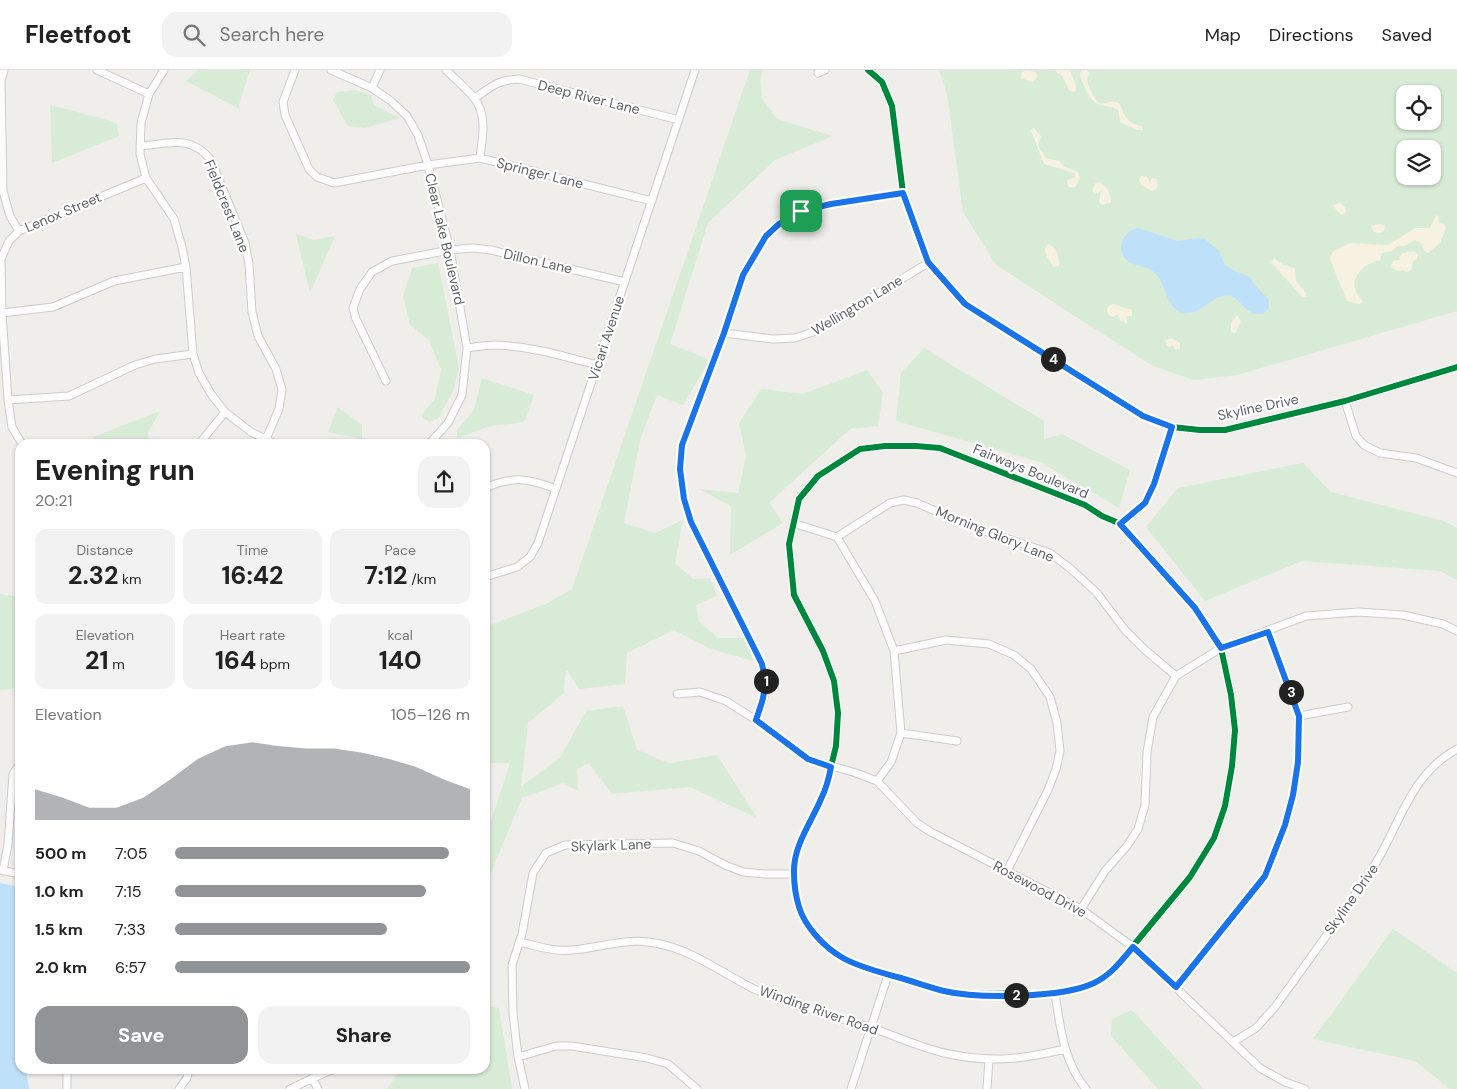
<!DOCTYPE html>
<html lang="en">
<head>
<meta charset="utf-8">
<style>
	:root { --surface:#fff; --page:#f2f2f2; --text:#222; --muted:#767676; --line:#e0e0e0; --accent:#919496 }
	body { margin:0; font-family:"DM Sans",sans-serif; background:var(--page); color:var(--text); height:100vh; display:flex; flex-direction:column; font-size:19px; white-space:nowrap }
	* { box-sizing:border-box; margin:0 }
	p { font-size:16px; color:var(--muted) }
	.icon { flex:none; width:28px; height:28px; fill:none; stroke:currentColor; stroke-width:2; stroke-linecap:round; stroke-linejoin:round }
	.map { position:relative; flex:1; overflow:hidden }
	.panel { position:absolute; left:15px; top:369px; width:475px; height:635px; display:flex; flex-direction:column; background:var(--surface); border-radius:15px; box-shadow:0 1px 4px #0004 }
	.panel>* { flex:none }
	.controls { position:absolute; left:1396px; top:15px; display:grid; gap:10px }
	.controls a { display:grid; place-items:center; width:45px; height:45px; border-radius:10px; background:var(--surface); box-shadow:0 1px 4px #0004; font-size:25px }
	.pin { position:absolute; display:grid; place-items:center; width:42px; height:42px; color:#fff; margin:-21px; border-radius:10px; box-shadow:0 2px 8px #0006 }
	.km { position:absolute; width:25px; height:25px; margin:-12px; border-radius:50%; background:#222; color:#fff; font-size:14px; line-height:25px; text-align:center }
	.round { display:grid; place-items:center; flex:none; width:52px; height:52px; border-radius:15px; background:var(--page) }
	.summary { display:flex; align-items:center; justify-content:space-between; height:85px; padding:0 20px }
	h1 { font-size:28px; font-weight:700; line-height:38px }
	.stats { display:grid; grid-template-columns:repeat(3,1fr); gap:8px; height:85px; padding:5px 20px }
	.stats div { display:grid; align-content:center; border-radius:12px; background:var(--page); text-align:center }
	.stats b { font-size:25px; font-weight:700 }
	.stats small { font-size:14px; font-weight:400 }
	.stats p { font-size:14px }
	.chart { height:140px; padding:10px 20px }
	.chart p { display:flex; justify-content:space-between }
	.chart svg { width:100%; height:90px; margin-top:5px; fill:var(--accent); opacity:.7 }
	.action { display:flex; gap:10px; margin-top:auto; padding:10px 20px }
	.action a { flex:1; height:58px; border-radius:15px; background:var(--accent); color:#fff; font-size:20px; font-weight:700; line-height:58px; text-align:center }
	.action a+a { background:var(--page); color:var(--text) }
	ul { padding:0 20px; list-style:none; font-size:16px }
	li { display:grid; grid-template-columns:80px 60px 1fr; align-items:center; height:38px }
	li i { height:12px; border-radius:6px; background:var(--accent) }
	header { display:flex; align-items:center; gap:30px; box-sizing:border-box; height:70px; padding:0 25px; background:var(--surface); border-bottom:1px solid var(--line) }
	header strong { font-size:24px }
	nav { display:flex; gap:28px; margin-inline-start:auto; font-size:18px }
	.search { width:350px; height:45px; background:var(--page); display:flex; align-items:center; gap:12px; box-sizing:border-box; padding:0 18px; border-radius:15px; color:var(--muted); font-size:19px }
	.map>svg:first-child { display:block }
	.green { fill:#d8ebd6; fill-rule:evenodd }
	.sand { fill:#f6f1e1 }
	.water { fill:#bfe0f9 }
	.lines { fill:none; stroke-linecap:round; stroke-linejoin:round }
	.minor-casing { stroke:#cbcccc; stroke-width:9 }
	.minor { stroke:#fdfcfc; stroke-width:7 }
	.cycleway-casing { stroke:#fff; stroke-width:9 }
	.cycleway { stroke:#00873e; stroke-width:6 }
	.route-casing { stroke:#fff; stroke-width:10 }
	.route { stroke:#1a73e8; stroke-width:6 }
	.labels { text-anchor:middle; stroke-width:4.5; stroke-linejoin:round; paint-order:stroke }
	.street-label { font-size:14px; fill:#5f6368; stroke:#fff }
</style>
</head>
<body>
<header>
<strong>Fleetfoot</strong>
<div class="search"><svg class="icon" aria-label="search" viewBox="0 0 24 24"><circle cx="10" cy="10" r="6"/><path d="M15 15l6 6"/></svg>Search here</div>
<nav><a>Map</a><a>Directions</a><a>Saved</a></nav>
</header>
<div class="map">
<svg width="1457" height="1019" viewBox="0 0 1457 1019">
	<rect width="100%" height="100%" fill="#efeeea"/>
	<!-- green -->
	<path class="green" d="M 198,0 L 250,0 L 238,38 L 186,11 Z
		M 750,0 L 763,0 L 760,9 L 762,28 L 777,49 L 833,66 L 775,90 L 708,153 L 670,274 L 710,290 L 683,335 L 657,325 L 640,370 L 624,453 L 655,463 L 683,450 L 675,493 L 693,509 L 710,508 L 717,526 L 696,535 L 699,551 L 718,568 L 746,568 L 753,591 L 709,578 L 674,560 L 627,583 L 625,614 L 579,619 L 566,599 L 564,623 L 528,653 L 521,716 L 560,688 L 586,641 L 623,636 L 637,680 L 669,693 L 717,685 L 757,748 L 690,717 L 612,724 L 589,693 L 577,699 L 578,721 L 563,713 L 522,728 L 485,817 L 485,770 L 510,693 L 487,693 L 485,689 L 485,557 L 546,534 L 572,519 Z
		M 939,0 L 1457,0 L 1457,241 L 1237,305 L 1194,310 L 1151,295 L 996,195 L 963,142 L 947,24 ZM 1405,24 L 1432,24 L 1432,51 L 1405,51 ZM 1405,79 L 1432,79 L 1432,106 L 1405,106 Z
		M 356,20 L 371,25 L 374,35 L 400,48 L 365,58 L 348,56 L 333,30 L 337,22 Z
		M 50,35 L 111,51 L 117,55 L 119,66 L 52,93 Z
		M 296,164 L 314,170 L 335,166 L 310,223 Z
		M 438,193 L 459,298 L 454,319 L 439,348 L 429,352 L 422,347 L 423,343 L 435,329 L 441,299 L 429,270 L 410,255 L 403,226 L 412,198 Z
		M 924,278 L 1044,351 L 1044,369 L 1062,364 L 1130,400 L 1119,438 L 1040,392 L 896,351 L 901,303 Z
		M 867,300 L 883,323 L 878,356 L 850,359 L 769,433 L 783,453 L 730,485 L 731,436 L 699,419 L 738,423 L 746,386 L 739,353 L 761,319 L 803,324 Z
		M 482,308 L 534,325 L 526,349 L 520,353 L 490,356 L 457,368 L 457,360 L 474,340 Z
		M 338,337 L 362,355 L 362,369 L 328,362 Z
		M 160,341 L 148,363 L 149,374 L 98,374 L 93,367 Z
		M 1303,393 L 1331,422 L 1444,451 L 1457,458 L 1457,510 L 1440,501 L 1302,491 L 1205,531 L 1146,457 L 1178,418 Z
		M 0,524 L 20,527 L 20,618 L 0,620 Z
		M 1393,859 L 1457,903 L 1457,1019 L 1450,1019 L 1415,991 L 1313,969 Z
		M 485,936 L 499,938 L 512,1019 L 387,1019 L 401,999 L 485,999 Z
		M 1132,940 L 1204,1019 L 1158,1019 L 1111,966 L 1112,949 Z"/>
	<!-- sand -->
	<path class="sand" d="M 1026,0 L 1036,2 L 1038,6 L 1036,9 L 1031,12 L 1021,8 L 1022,2 Z
		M 1055,0 L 1070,0 L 1076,16 L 1076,21 L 1073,22 L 1069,20 L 1062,5 L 1057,3 Z
		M 1082,0 L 1087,0 L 1089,4 C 1086,10 1087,13 1090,19 C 1102,44 1101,28 1119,33 C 1126,46 1125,53 1142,56 L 1143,60 L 1137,60 L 1120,52 L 1118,40 C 1111,35 1105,37 1098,34 C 1089,32 1084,14 1080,6 L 1080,3 Z
		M 1032,58 L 1034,58 L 1041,66 L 1038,76 L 1046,88 L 1059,91 L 1065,97 L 1078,102 L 1080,109 L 1075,117 L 1069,117 L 1067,113 L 1068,110 L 1075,107 L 1074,103 L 1044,94 L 1031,61 Z
		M 1141,106 L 1147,107 L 1150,113 L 1152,108 L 1157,109 L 1158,115 L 1156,119 L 1152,121 L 1141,115 L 1139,110 Z
		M 1100,112 C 1106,116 1112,125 1111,132 L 1102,135 L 1099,132 L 1101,121 L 1097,123 L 1093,122 L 1093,118 L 1095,113 Z
		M 1340,133 L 1345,137 L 1346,142 L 1342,145 L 1340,144 L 1333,136 L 1333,135 Z
		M 1436,145 L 1438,146 L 1439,153 L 1444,154 L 1446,158 L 1440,173 L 1428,183 L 1424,181 L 1421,173 L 1415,170 L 1404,176 L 1398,176 L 1392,181 L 1382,183 L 1380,190 C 1366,193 1349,206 1356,222 C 1358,226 1361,228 1363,232 L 1359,234 L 1347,231 L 1331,192 L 1330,188 L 1333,181 L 1350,173 L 1388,175 L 1415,158 L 1430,158 Z
		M 1380,154 L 1385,155 L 1384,161 L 1381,163 L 1374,162 L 1371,156 Z
		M 1047,174 C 1057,175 1060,188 1059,196 L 1054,197 C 1050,191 1045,186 1045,179 Z
		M 1414,181 L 1418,185 L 1417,189 L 1413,191 C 1411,197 1414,201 1406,202 L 1403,200 L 1398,201 L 1391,197 L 1393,191 L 1400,190 L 1399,187 L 1403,183 Z
		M 1274,188 L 1283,195 L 1295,198 L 1296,211 L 1306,223 L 1306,227 L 1302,227 L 1271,192 Z
		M 1113,234 L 1132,240 L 1132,246 L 1126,246 L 1127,252 L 1125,253 L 1121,251 L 1117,244 L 1113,247 C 1109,246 1107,243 1107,238 L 1110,235 Z
		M 1237,245 L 1241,252 L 1238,257 L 1237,262 L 1234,263 L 1231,261 L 1231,253 Z
		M 1172,268 L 1180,273 L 1180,279 L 1175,280 L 1173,275 L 1170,277 L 1167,276 L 1165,270 Z"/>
	<!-- water -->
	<path class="water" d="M 1138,158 L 1178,171 L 1197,168 L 1205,169 L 1219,181 L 1225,195 L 1235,201 L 1250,207 L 1255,215 L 1269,230 L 1269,238 L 1263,244 L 1253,244 C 1246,240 1241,232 1233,227 C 1216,219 1202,246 1184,243 C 1166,240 1166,213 1154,202 C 1148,196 1136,196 1129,192 C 1114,182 1122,161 1138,158 Z
		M 0,813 L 20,817 L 20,865 L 15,897 L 20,904 L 20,999 L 26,999 L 29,1019 L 0,1019 Z"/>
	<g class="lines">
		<defs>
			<path id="minor" d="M 4,0 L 1,11 L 3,121 L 10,146 L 19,161
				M 97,0 L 149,24
				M 164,0 L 149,24 L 141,53 L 140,84 L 146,108 L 174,149 L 182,177 L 186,197 L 193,284 L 199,303 L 211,324 L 225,342 L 251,362 L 276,374
				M 295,0 L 283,32 L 285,45 L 309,99 L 317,107 L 334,113 L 428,95 L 480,88 L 652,131
				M 331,0 L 372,18 L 391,31 L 407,46 L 418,65 L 428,95 L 450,180 L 467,278 L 462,325 L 448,353 L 429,374
				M 446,0 C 455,9 466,18 474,28 C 488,45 482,69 480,88
				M 868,0 L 882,12 L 892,36 L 903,123 L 928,193 L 965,234 L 1143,346 L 1172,357 L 1200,360 L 1225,360 L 1345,331 L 1457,297
				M 818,3 L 825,0
				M 372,18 L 380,0
				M 475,28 C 492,16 498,10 519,9 L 679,50
				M 140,76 C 170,74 190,64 211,90 L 245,173 L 249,194 L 252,242 L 258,266 L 276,299 L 282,320 L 279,339 L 266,369
				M 2,243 L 53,237 L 114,211 L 186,197
				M 724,263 L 773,269 L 795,268 L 816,261 L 928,193
				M 467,278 C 476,277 486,275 494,275 C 530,276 563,286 597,295
				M 386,311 L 356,249 L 353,238 L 360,219 L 372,202 L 392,191 L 450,180 L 473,178 L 491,180 L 625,212
				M 8,330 L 69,326 L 135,295 L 155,289 L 193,284
				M 1345,331 L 1356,366 L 1364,375 L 1380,383 L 1416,388 L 1457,403
				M 22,374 L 12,357 L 8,330 L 2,243 L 1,189 L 9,171 L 19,161 L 146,108
				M 199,374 L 225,342
				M 885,376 L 916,376 L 940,378 L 1085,435 L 1102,446 L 1121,454 L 1195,538 L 1221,578 L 1231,625 L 1235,660 L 1232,696 L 1225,736 L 1214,768 L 1190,807 L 1114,899 L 1093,914 L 1055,923 L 964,924 L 945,921 L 888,905 L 843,888 L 827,876 L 807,853 L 800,840 L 797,825 L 794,804 L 795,791 L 801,771 L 821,729 L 827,713 L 836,676 L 838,643 L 834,611 L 823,581 L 794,525 L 789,474 L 799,429 L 818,406 L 860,379 Z
				M 485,418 C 513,406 528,408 556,419
				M 793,453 L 837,467 L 875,531 L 894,581 L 901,663 L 891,692 L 877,711
				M 1121,454 L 1145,433 L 1154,414 L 1172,357
				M 837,467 L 890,433 L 904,430 L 917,433 L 972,457 L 1050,483 L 1071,499 L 1097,523 L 1125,560 L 1144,579 L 1176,606
				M 485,507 L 517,497 L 530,487 L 538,473 L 695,0
				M 894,581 L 946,570 L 989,574 L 1014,585 L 1031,599 L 1050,627 L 1057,653 L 1060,681 L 1056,699 L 1048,720 L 1007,801
				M 677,624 L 700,622 L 726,631 L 756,650 L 808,689 L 856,703 L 877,711 L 917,753 L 929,761 L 1081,839 L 1133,877 L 1260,998 L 1285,1012 L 1305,1019
				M 1299,646 L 1348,637
				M 756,650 L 763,632 L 767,614 L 762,594 L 691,451 L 684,429 L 680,399 L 682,375 L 724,263 L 743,205 L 766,166 L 779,154 L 801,141 L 831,134 L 903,123
				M 901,663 L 957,671
				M 1,800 L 20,804
				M 3,801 L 8,774 L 13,704 L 20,694
				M 1081,839 L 1105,801 L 1127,776 L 1138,759 L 1145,735 L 1147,682 L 1153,647 L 1176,606 L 1221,578 L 1306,546 L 1358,542 L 1403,545 L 1443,554 L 1457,561
				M 520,872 C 537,876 554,882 572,880 C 600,878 626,867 655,873 C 691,879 722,903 754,919 C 790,935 829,945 866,956 C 892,964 922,979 949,984 C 992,993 1023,989 1065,979
				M 1176,917 L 1265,806 L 1285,755 L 1293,725 L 1298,692 L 1299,646 L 1268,562
				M 1055,923 C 1060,957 1064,993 1086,1019
				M 1233,972 L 1256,958 L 1275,937 C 1307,892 1341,847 1371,801 C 1400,757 1408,706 1457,679
				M 518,987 L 556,976 L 572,976 L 647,988 L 668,994 L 697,1019
				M 312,1008 L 318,1019
				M 67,1019 L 67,1003 L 69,999
				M 179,1019 L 187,1008 L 189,999
				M 290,1019 L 333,999
				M 525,1019 L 518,987 L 513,944 L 512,895 L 522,864 L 533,803 L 546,783 L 565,775 L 673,773 L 699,781 L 725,795 L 743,802 L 764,804 L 794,804
				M 851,1019 L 888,905
				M 987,1019 L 989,989"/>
		</defs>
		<!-- minor casing -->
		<use href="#minor" class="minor-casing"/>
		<!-- minor -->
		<use href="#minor" class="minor"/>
		<defs>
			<path id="cycleway" d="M 868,0 L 882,12 L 892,36 L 903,123 L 928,193 L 965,234 L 1143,346 L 1172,357 L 1200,360 L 1225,360 L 1345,331 L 1457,297
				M 885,376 L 916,376 L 940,378 L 1085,435 L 1102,446 L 1121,454 L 1195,538 L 1221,578 L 1231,625 L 1235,660 L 1232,696 L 1225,736 L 1214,768 L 1190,807 L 1114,899 L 1093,914 L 1055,923 L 964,924 L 945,921 L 888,905 L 843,888 L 827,876 L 807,853 L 800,840 L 797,825 L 794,804 L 795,791 L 801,771 L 821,729 L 827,713 L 836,676 L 838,643 L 834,611 L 823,581 L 794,525 L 789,474 L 799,429 L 818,406 L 860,379 Z"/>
		</defs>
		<!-- cycleway casing -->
		<use href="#cycleway" class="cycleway-casing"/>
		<!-- cycleway -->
		<use href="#cycleway" class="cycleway"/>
	</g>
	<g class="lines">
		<defs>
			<path id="route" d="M 903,123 L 928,192 L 965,234 L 1143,346 L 1172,357 L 1154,414 L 1145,433 L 1120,454 L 1195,538 L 1221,578 L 1268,562 L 1299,646 L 1298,692 L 1293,725 L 1285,755 L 1265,806 L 1176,917 L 1133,877 C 1121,891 1111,905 1094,913 C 1063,928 978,929 944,921 C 928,917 912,911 897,907 C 879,902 859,897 843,888 C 825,878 805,857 799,837 C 796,827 794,814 794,803 C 793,776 811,753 821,729 C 826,719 829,708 831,697 L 808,689 L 756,650 L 762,632 L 766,614 L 762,594 L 691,452 L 684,429 L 680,399 L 682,375 L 724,263 L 743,205 L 766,166 L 779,154 L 801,141 L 831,134 Z"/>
		</defs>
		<!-- route casing -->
		<use href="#route" class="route-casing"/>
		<!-- route -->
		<use href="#route" class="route"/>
	</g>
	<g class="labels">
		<!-- street labels -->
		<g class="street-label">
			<text transform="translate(589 27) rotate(14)" y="5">Deep River Lane</text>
			<text transform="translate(540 103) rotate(14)" y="5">Springer Lane</text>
			<text transform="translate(227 136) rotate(68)" y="5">Fieldcrest Lane</text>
			<text transform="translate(63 142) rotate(-23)" y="5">Lenox Street</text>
			<text transform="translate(445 169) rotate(77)" y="5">Clear Lake Boulevard</text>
			<text transform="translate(538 191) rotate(13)" y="5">Dillon Lane</text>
			<text transform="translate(857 235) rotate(-31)" y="5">Wellington Lane</text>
			<text transform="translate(606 268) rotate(-72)" y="5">Vicari Avenue</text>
			<text transform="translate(1258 337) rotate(-12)" y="5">Skyline Drive</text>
			<text transform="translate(1031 401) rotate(22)" y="5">Fairways Boulevard</text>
			<text transform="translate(995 464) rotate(22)" y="5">Morning Glory Lane</text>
			<text transform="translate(611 775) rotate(-2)" y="5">Skylark Lane</text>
			<text transform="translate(1040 819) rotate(28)" y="5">Rosewood Drive</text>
			<text transform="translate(1351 829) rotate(-55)" y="5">Skyline Drive</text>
			<text transform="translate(819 940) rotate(19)" y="5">Winding River Road</text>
		</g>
	</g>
</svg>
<div class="controls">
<a><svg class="icon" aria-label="locate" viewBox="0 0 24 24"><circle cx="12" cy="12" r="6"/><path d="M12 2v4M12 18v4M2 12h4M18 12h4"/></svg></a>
<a><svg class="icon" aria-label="layers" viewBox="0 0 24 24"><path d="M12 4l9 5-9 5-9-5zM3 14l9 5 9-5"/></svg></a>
</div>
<div class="pin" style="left:801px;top:141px;background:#1e9e55"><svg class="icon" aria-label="arrive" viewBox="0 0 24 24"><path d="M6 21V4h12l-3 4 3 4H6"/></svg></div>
<b class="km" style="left:766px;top:611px">1</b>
<b class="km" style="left:1016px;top:925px">2</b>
<b class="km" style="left:1291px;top:622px">3</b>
<b class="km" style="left:1053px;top:289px">4</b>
<section class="panel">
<div class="summary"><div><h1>Evening run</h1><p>20:21</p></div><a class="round"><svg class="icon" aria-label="share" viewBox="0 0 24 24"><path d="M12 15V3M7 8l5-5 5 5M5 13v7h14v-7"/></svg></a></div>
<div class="stats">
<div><p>Distance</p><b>2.32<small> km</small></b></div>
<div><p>Time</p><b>16:42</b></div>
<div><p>Pace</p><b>7:12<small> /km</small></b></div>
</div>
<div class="stats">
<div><p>Elevation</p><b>21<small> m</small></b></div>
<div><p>Heart rate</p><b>164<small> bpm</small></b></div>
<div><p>kcal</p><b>140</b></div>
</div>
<div class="chart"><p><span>Elevation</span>105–126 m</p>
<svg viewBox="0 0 160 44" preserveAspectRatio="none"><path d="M0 44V29L10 33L20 38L30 38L40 33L50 24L60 14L70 8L80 6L90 8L100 9L110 9L120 11L130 14L140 18L150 24L160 29V44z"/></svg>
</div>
<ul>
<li><b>500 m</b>7:05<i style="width:93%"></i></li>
<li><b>1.0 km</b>7:15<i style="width:85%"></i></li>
<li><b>1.5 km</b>7:33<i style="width:72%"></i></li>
<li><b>2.0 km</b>6:57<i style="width:100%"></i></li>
</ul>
<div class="action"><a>Save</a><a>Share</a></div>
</section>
</div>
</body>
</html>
